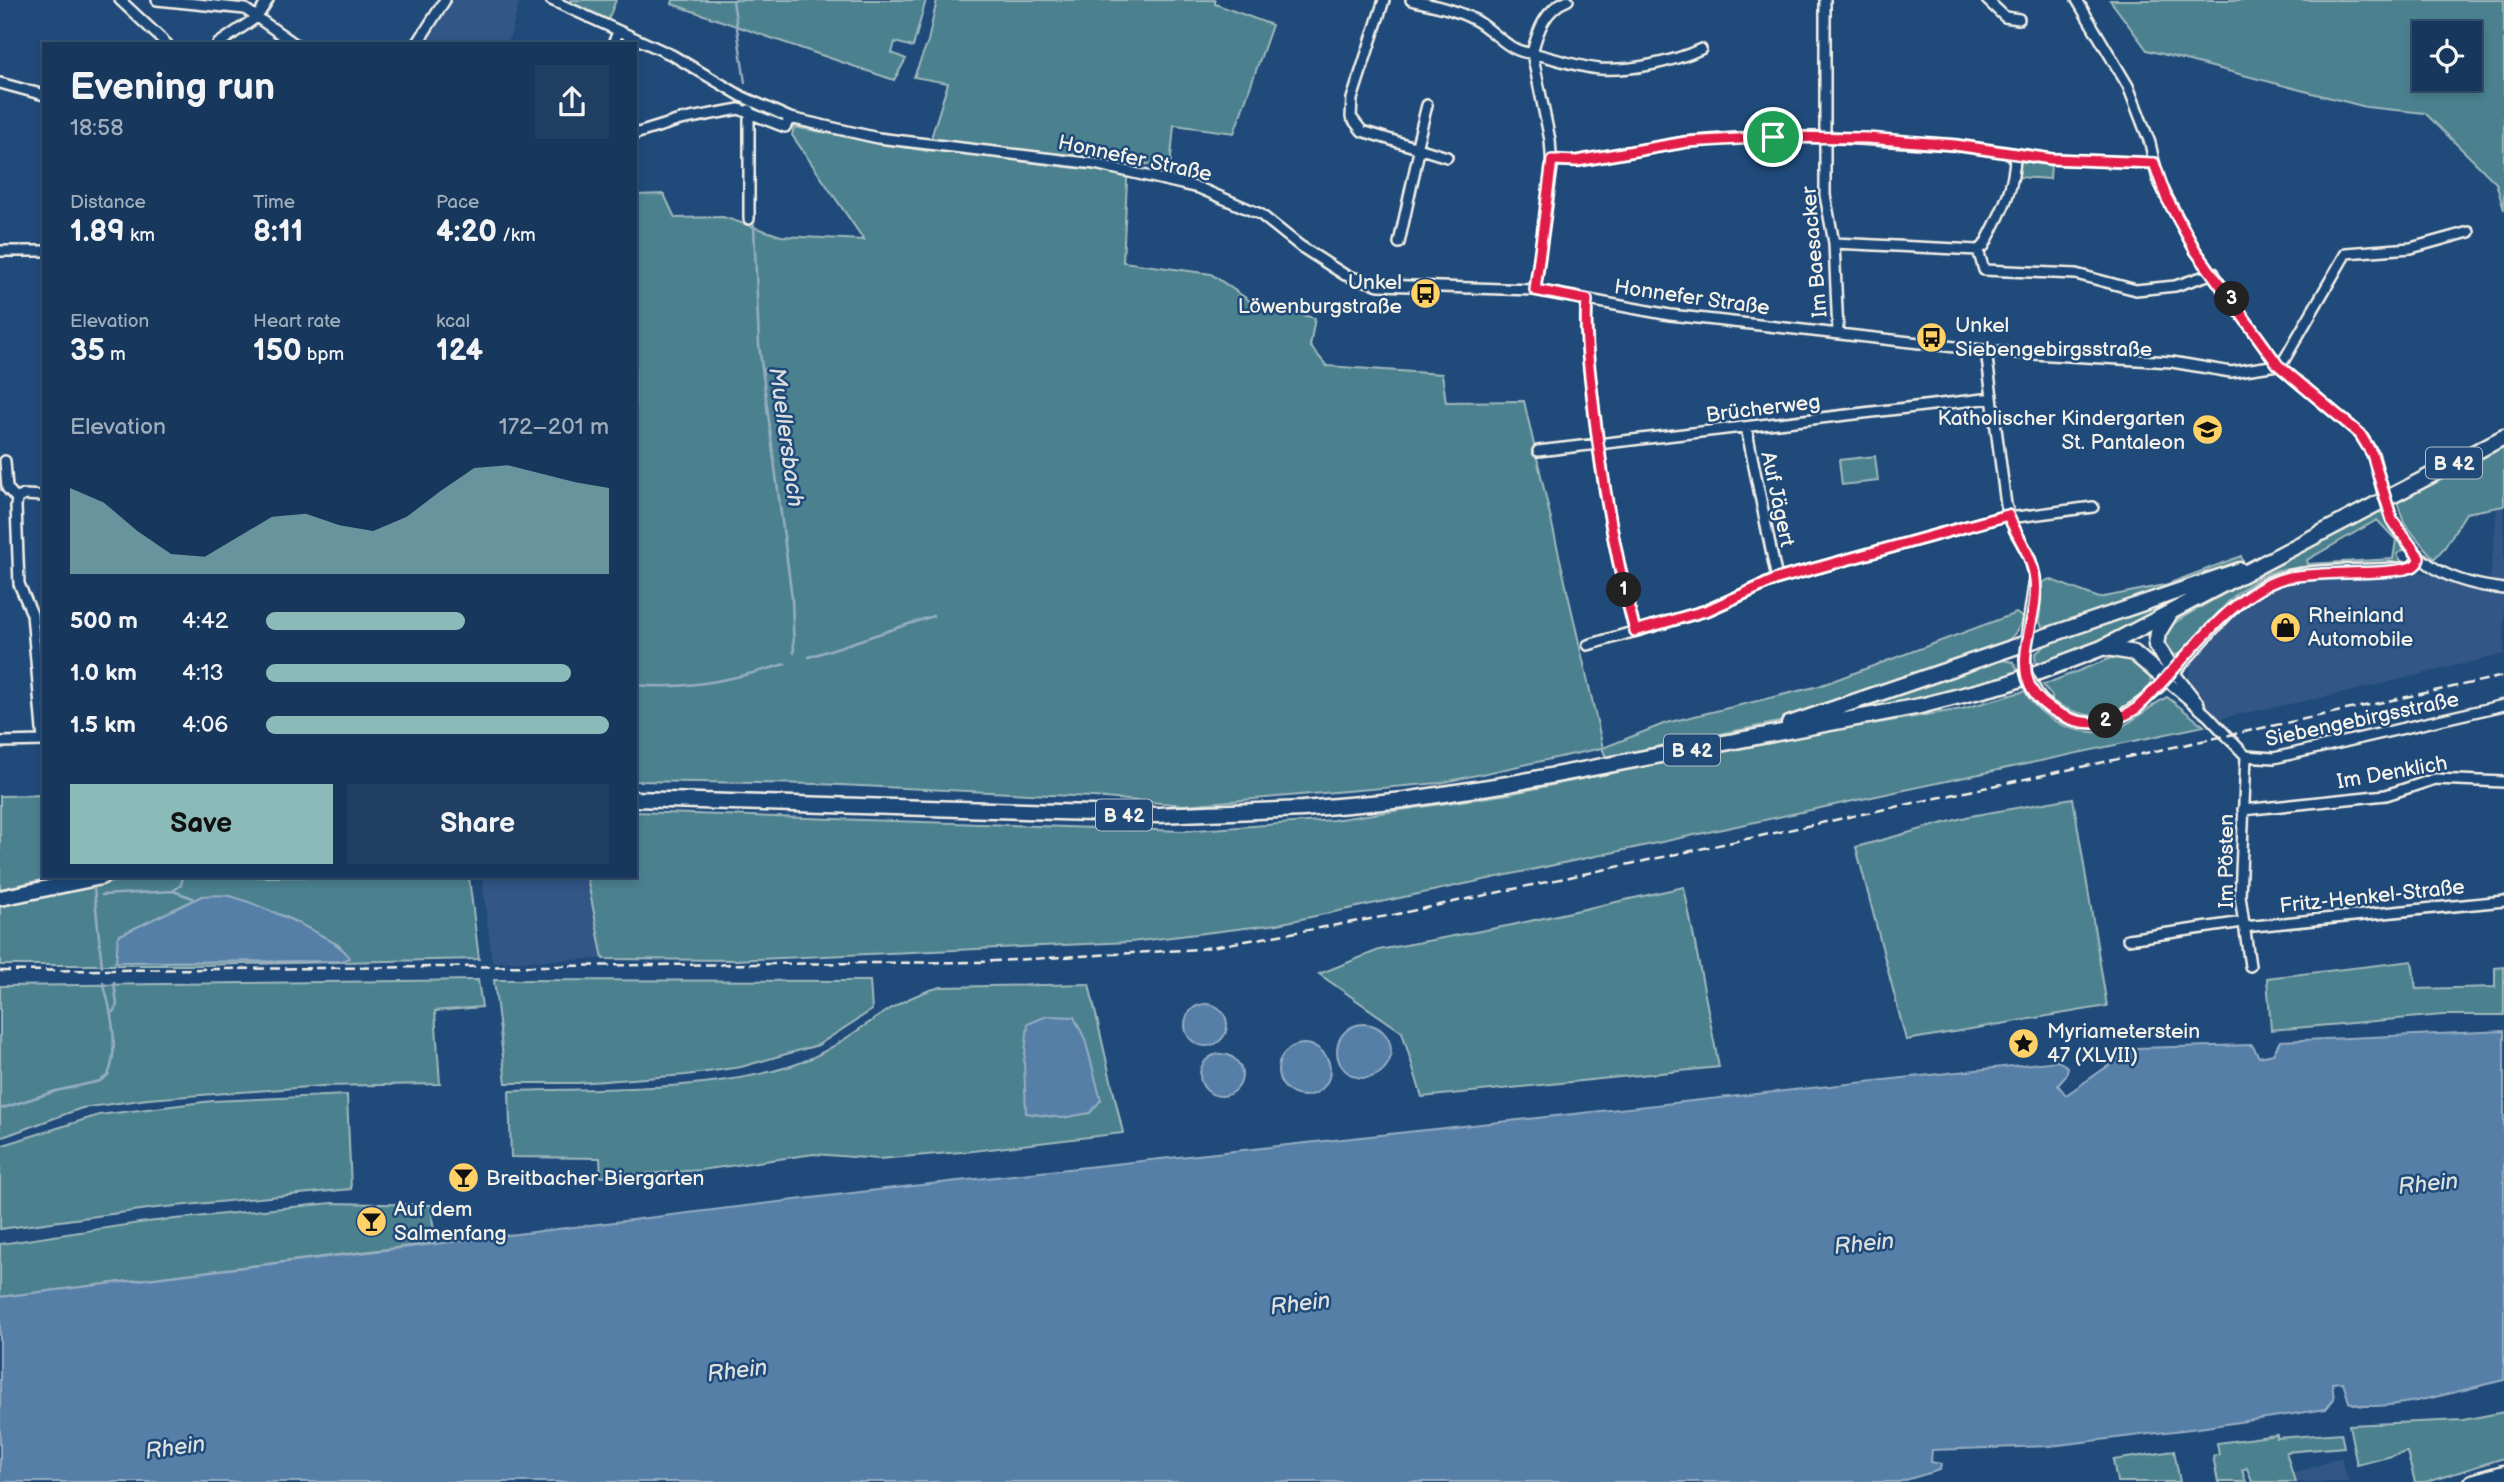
<!DOCTYPE html>
<html lang="en">
<head>
<meta charset="utf-8">
<style>
	:root { --surface:#17385c; --page:#203f62; --text:#f1f3f6; --muted:#9eacbb; --line:#365272; --accent:#8bbbb9 }
	body { margin:0; font-family:"Balsamiq Sans",sans-serif; background:var(--page); color:var(--text); height:100vh; display:flex; flex-direction:column; font-size:26px; white-space:nowrap }
	* { box-sizing:border-box; margin:0 }
	p { font-size:23px; color:var(--muted) }
	.icon { flex:none; width:38px; height:38px; fill:none; stroke:currentColor; stroke-width:2; stroke-linecap:round; stroke-linejoin:round }
	.map { position:relative; flex:1; overflow:hidden }
	.side { position:absolute; left:42px; top:42px; width:595px; height:836px; display:flex; flex-direction:column; background:var(--surface); border-radius:0px; box-shadow:0 4px 10px #0003,0 0 0 2px var(--line) }
	.side>* { flex:none }
	.tools { position:absolute; left:2412px; top:21px; display:grid; gap:14px }
	.tools a { display:grid; place-items:center; width:70px; height:70px; border-radius:0px; background:var(--surface); box-shadow:0 4px 10px #0003,0 0 0 2px var(--line); font-size:35px }
	.pin { position:absolute; display:grid; place-items:center; width:60px; height:60px; color:#fff; margin:-30px; border:4px solid #fff; border-radius:50%; box-shadow:0 2px 7px #0007 }
	.km { position:absolute; width:35px; height:35px; margin:-18px; border-radius:50%; background:#222; color:#fff; font-size:19px; line-height:35px; text-align:center }
	.round { display:grid; place-items:center; flex:none; width:74px; height:74px; border-radius:0px; background:var(--page) }
	.overview { display:flex; align-items:center; justify-content:space-between; height:119px; padding:0 28px }
	h1 { font-size:38px; font-weight:700; line-height:52px }
	.figures { display:grid; grid-template-columns:repeat(3,1fr); gap:10px; height:119px; padding:7px 28px }
	.figures div { display:grid; align-content:center }
	.figures b { font-size:30px; font-weight:700 }
	.figures small { font-size:19px; font-weight:400 }
	.figures p { font-size:19px }
	.chart { height:196px; padding:14px 28px }
	.chart p { display:flex; justify-content:space-between }
	.chart svg { width:100%; height:126px; margin-top:7px; fill:var(--accent); opacity:.7 }
	.cta { display:flex; gap:14px; margin-top:auto; padding:14px 28px }
	.cta a { flex:1; height:80px; border-radius:0px; background:var(--accent); color:#111; font-size:28px; font-weight:700; line-height:80px; text-align:center }
	.cta a+a { background:var(--page); color:var(--text) }
	ul { padding:0 28px; list-style:none; font-size:23px }
	li { display:grid; grid-template-columns:112px 84px 1fr; align-items:center; height:52px }
	li i { height:18px; border-radius:9px; background:var(--accent) }
	.map>svg:first-child { display:block }
	.built { fill:#305686 }
	.green { fill:#4c818f; stroke:#a0b9bc; stroke-width:2; fill-rule:evenodd }
	.water { fill:#577fa8; stroke:#96adc2; stroke-width:2 }
	.lines { fill:none; stroke-linecap:round; stroke-linejoin:round }
	.stream { stroke:#96adc2; stroke-width:2.5 }
	.street-casing { stroke:#f4f1e8; stroke-width:14 }
	.primary-casing { stroke:#f4f1e8; stroke-width:19 }
	.street { stroke:#1f4a7a; stroke-width:9 }
	.primary { stroke:#1f4a7a; stroke-width:14 }
	.rail { stroke:#f4f1e8; stroke-width:2.5; stroke-dasharray:10 5; stroke-linecap:butt }
	.street-bridge-casing { stroke:#f4f1e8; stroke-width:14; stroke-linecap:butt }
	.street-bridge { stroke:#1f4a7a; stroke-width:9 }
	.route-casing { stroke:#fff; stroke-width:14 }
	.route { stroke:#e11d48; stroke-width:9 }
	.labels { text-anchor:middle; stroke-width:5; stroke-linejoin:round; paint-order:stroke }
	.shield { fill:#1f4a7a; stroke:#b4bfc7; stroke-width:2 }
	.shield-label { font-size:19px; font-weight:bold; fill:#f4f1e8 }
	.street-label { font-size:21px; fill:#f4f1e8; stroke:#1f4a7a }
	.poi-label { font-size:21px; fill:#f4f1e8; stroke:#1f4a7a; text-anchor:start }
	.water-label { font-size:23px; font-style:italic; fill:#dce0de; stroke:#1f4a7a }
</style>
</head>
<body>
<div class="map">
<svg width="2504" height="1482" viewBox="0 0 2504 1482">
	<rect width="100%" height="100%" fill="#1f4a7a"/>
	<filter id="ink" filterUnits="userSpaceOnUse"><feTurbulence type="fractalNoise" baseFrequency=".0143" numOctaves="2"/><feDisplacementMap in="SourceGraphic" scale="14" xChannelSelector="R" yChannelSelector="G"/><feConvolveMatrix kernelMatrix="1 2 1 2 8 2 1 2 1" color-interpolation-filters="sRGB"/></filter>
	<g filter="url(#ink)">
		<!-- built -->
		<path class="built" d="M 452,0 L 520,0 L 508,44 L 425,43 Z
			M 2504,506 L 2504,582 L 2490,580 L 2497,507 Z
			M 2420,572 L 2504,594 L 2504,654 L 2344,693 L 2217,719 L 2192,690 L 2188,677 L 2193,658 L 2218,626 L 2245,603 L 2273,586 L 2303,579 Z
			M 482,877 L 587,877 L 603,959 L 492,962 Z
			M 2341,1457 L 2349,1482 L 2295,1482 L 2292,1474 Z"/>
		<!-- green -->
		<path class="green" d="M 571,0 L 616,0 L 608,20 L 569,4 Z
			M 673,0 L 926,0 L 913,47 L 895,42 L 892,53 L 906,59 L 894,80 L 672,4 Z
			M 937,0 L 1215,0 L 1215,4 L 1272,25 L 1234,133 L 1174,125 L 1170,168 L 1128,161 L 1123,262 L 1211,274 L 1256,305 L 1315,318 L 1310,346 L 1327,366 L 1442,374 L 1446,402 L 1524,401 L 1603,748 L 1666,723 L 1819,686 L 2016,613 L 2023,618 C 2017,635 2010,640 1994,648 L 1825,709 L 1779,722 L 1606,757 L 1602,748 L 1440,783 L 1184,805 L 1093,797 L 818,784 L 635,781 L 635,195 L 664,194 L 675,218 L 723,217 L 781,236 L 864,240 L 792,135 L 794,127 L 927,151 L 948,83 L 914,77 L 928,41 Z
			M 2110,0 L 2504,0 L 2504,210 L 2496,183 L 2425,113 L 2366,107 L 2147,50 ZM 2424,33 L 2469,33 L 2469,79 L 2424,79 Z
			M 2019,161 L 2051,164 L 2050,179 L 2018,177 Z
			M 2504,445 L 2504,506 L 2466,513 L 2445,547 L 2434,559 L 2404,523 L 2397,502 Z
			M 1875,456 L 1878,481 L 1842,485 L 1839,460 Z
			M 2380,510 L 2405,549 L 2397,554 L 2402,562 L 2278,570 C 2233,584 2214,622 2182,653 L 2172,656 L 2162,646 C 2162,640 2163,635 2167,630 C 2182,613 2223,598 2244,581 ZM 2377,520 L 2396,540 L 2393,559 L 2308,564 L 2307,560 Z
			M 2241,556 L 2243,562 L 2194,582 L 2048,631 L 2042,627 L 2039,619 L 2042,583 L 2049,579 L 2099,598 L 2165,585 Z
			M 2195,592 L 2095,643 L 2036,667 L 2035,654 L 2050,642 Z
			M 2116,656 L 2129,659 L 2150,675 L 2151,683 C 2129,723 2086,722 2052,701 L 2052,696 L 2043,685 Z
			M 2002,660 L 2014,662 L 2019,673 L 1939,696 L 1831,717 Z
			M 2025,691 C 2041,723 2088,742 2121,727 C 2137,719 2151,705 2167,697 L 2204,726 L 1278,924 L 1131,942 L 735,960 L 603,959 L 587,877 L 635,877 L 635,812 L 1183,831 L 1333,820 L 1509,794 L 1742,746 L 1962,709 Z
			M 44,795 L 44,877 L 56,877 L 0,889 L 0,796 Z
			M 2073,798 L 2107,1006 L 1906,1040 L 1856,847 L 1970,816 Z
			M 136,877 L 469,877 L 479,959 L 194,965 L 0,965 L 0,906 ZM 229,896 L 286,917 L 340,946 L 342,961 L 116,962 Z
			M 1684,887 L 1719,1067 L 1422,1097 L 1402,1032 L 1319,974 L 1379,950 L 1512,925 Z
			M 2412,961 L 2416,989 L 2495,987 L 2495,968 L 2504,967 L 2504,1015 L 2443,1015 L 2271,1030 L 2267,978 Z
			M 478,980 L 482,1007 L 435,1011 L 440,1084 L 322,1086 L 148,1099 L 82,1108 L 0,1138 L 0,986 Z
			M 494,980 L 870,981 L 872,1010 L 818,1045 L 741,1067 L 686,1075 L 578,1083 L 506,1083 Z
			M 1089,984 L 1123,1133 L 973,1151 L 879,1159 L 814,1154 L 701,1170 L 601,1177 L 600,1158 L 511,1157 L 509,1091 C 596,1088 707,1092 791,1066 C 846,1049 885,1000 941,987 Z
			M 347,1095 L 351,1189 L 156,1208 L 0,1229 L 0,1146 L 99,1115 L 212,1101 Z
			M 332,1203 L 431,1205 L 435,1243 L 0,1297 L 0,1244 L 146,1222 Z
			M 2504,1412 L 2504,1458 L 2427,1482 L 2415,1482 L 2407,1452 L 2357,1465 L 2349,1425 L 2463,1420 Z
			M 2341,1433 L 2344,1447 L 2286,1452 L 2295,1482 L 2252,1482 L 2247,1468 L 2242,1470 L 2246,1482 L 2218,1482 L 2213,1456 L 2219,1455 L 2217,1443 L 2277,1435 L 2277,1438 Z
			M 2174,1451 L 2180,1482 L 2117,1482 L 2113,1460 Z"/>
		<!-- water -->
		<path class="water" d="M 202,896 C 210,896 220,894 229,896 C 250,900 344,940 349,958 L 342,961 L 116,962 L 118,936 Z
			M1185 1025a21 21 0 1 1 42 0a21 21 0 1 1-42 0Z
			M 1047,1016 L 1074,1017 L 1085,1039 L 1101,1100 L 1090,1113 L 1062,1118 L 1026,1113 L 1024,1063 L 1028,1024 Z
			M1337 1051a27 27 0 1 1 54 0a27 27 0 1 1-54 0Z
			M 2504,1031 L 2504,1380 C 2471,1387 2377,1417 2349,1402 L 2343,1382 L 2332,1383 L 2334,1399 L 2326,1409 L 2199,1428 L 2050,1446 L 1932,1450 L 1931,1462 L 1941,1464 L 1940,1470 L 1899,1482 L 0,1482 L 0,1297 L 885,1189 L 2058,1061 L 2068,1067 L 2066,1076 L 2058,1085 L 2066,1095 L 2134,1048 L 2252,1045 L 2259,1057 L 2273,1054 L 2280,1041 Z
			M1278 1070a26 26 0 1 1 52 0a26 26 0 1 1-52 0Z
			M1200 1075a21 21 0 1 1 42 0a21 21 0 1 1-42 0Z"/>
		<g class="lines">
			<!-- stream -->
			<path class="stream" d="M 733,0 L 745,83
				M 754,225 L 759,345 L 792,598 L 794,653
				M 809,657 L 933,616
				M 635,685 C 688,690 735,679 785,664
				M 94,888 L 102,967
				M 173,891 L 181,885 L 183,877
				M 102,895 L 173,891 L 193,898
				M 113,1012 L 117,1005 L 114,982
				M 0,1109 L 56,1091 L 100,1081 L 108,1075 C 120,1048 111,1009 103,982"/>
			<defs>
				<path id="street" d="M 120,0 L 167,44
					M 157,0 L 245,9 L 295,44
					M 551,0 L 672,55 L 743,97 L 790,118 L 878,138 L 1095,164 L 1199,188 L 1260,214 L 1300,246 L 1345,275 L 1379,285 L 1535,290 L 1670,315 L 2000,352 L 2172,362 L 2231,372 L 2278,365
					M 1384,0 L 1352,99 L 1351,117 L 1362,131 L 1447,157
					M 1411,0 C 1432,5 1455,9 1475,20 C 1494,30 1509,53 1532,53 L 1550,140 L 1552,167 L 1535,290
					M 1568,0 C 1545,9 1538,30 1532,53 C 1554,58 1577,67 1600,69 C 1631,71 1673,62 1701,49
					M 1825,0 L 1825,195 L 1834,243 L 1838,332
					M 1987,0 L 2005,17 L 2019,19
					M 2077,0 L 2128,86 L 2150,143 L 2158,180 L 2195,250 L 2278,365 L 2360,434 L 2373,454 L 2382,489
					M 218,44 L 257,17 L 268,0
					M 417,44 L 445,0
					M 613,44 L 618,32
					M 0,83 L 44,95
					M 635,134 L 680,120 L 739,109 L 785,127 L 790,118
					M 1416,149 L 1427,105
					M 1552,160 L 1577,161 L 1686,142 L 1735,138 L 1826,137 L 1955,145 L 2051,159 L 2154,163
					M 749,219 L 749,110
					M 1399,243 L 1419,151
					M 1834,243 L 1978,250 L 1984,246 C 2000,215 2015,189 2015,154
					M 1978,250 L 1984,270 L 2076,274 L 2136,290 L 2175,286 L 2214,273
					M 0,251 L 44,251
					M 1587,300 C 1584,337 1590,373 1594,411 C 1603,487 1615,558 1635,631
					M 1986,351 L 2006,505 L 2015,531 L 2029,555 L 2035,578 L 2025,645
					M 2280,367 L 2346,253 L 2411,248 L 2469,232
					M 1746,427 L 1777,579
					M 1538,451 L 1992,398
					M 5,461 L 7,488 L 17,499
					M 2009,518 L 2093,507
					M 2392,520 C 2418,568 2452,583 2504,589
					M 1588,645 L 1708,610 L 1777,579 L 2008,515
					M 2174,672 L 2199,704
					M 2166,680 L 2207,715 L 2246,756 L 2274,758 L 2504,705
					M 2040,698 C 2125,784 2198,621 2263,585 C 2301,564 2369,572 2412,567 L 2419,557
					M 43,741 L 32,614 L 19,584 L 16,506 L 17,499 L 24,495 L 44,496
					M 0,742 L 44,741
					M 2246,756 L 2240,896 L 2250,966
					M 2243,810 L 2386,795 L 2435,779 L 2504,782
					M 2244,927 L 2504,901
					M 2128,939 L 2243,922"/>
				<path id="primary" d="M 2169,615 L 2158,633 L 2156,645 L 2174,672
					M 2107,648 L 2134,653 L 2166,680
					M 1789,724 L 2240,570
					M 635,799 L 1158,815 L 1303,809 L 1405,800 L 1508,784 L 1920,706 L 2007,684 L 2102,648 L 2504,437
					M 0,898 L 101,877
					M 2472,1482 L 2504,1473"/>
			</defs>
			<!-- street casing -->
			<use href="#street" class="street-casing"/>
			<!-- primary casing -->
			<use href="#primary" class="primary-casing"/>
			<!-- street -->
			<use href="#street" class="street"/>
			<!-- primary -->
			<use href="#primary" class="primary"/>
			<!-- rail -->
			<path class="rail" d="M 0,971 L 979,962 L 1200,949 L 1393,915 L 2504,676"/>
			<defs>
				<path id="street-bridge" d="M 2382,489 L 2392,520
					M 2025,653 L 2026,673 L 2040,698"/>
			</defs>
			<!-- street-bridge casing -->
			<use href="#street-bridge" class="street-bridge-casing"/>
			<!-- street-bridge -->
			<use href="#street-bridge" class="street-bridge"/>
		</g>
	</g>
	<g class="lines" filter="url(#ink)">
		<defs>
			<path id="route" d="M 1773,137 L 1867,138 L 1955,145 L 2051,159 L 2154,163 L 2166,197 L 2195,250 L 2278,365 L 2360,434 L 2372,454 L 2392,520 L 2419,557 C 2418,562 2418,563 2414,566 C 2396,576 2314,570 2285,578 C 2229,593 2180,668 2137,708 C 2118,721 2093,727 2071,719 C 1992,689 2041,630 2035,579 C 2032,555 2017,537 2008,515 L 1777,579 L 1708,610 L 1635,631 C 1615,556 1603,488 1594,411 C 1590,373 1584,337 1587,300 L 1535,290 L 1552,160 L 1577,161 L 1686,142 Z"/>
		</defs>
		<!-- route casing -->
		<use href="#route" class="route-casing"/>
		<!-- route -->
		<use href="#route" class="route"/>
	</g>
	<!-- icons -->
	<defs>
		<symbol id="bus-disc" viewBox="-11 -11 22 22"><circle r="9.5" fill="#ffd166" stroke="#1f4a7a"/><path d="M-5-6H5V4H4V6H2V4H-2V6H-4V4H-5ZM-3.5-4V0h7V-4ZM-3.5 1.2v1.5H-2V1.2ZM2 1.2v1.5H3.5V1.2Z" fill="#111"/></symbol>
		<symbol id="school-disc" viewBox="-11 -11 22 22"><circle r="9.5" fill="#ffd166" stroke="#1f4a7a"/><path d="M0-5L7-2L0 1L-7-2ZM-4 1L0 2.5L4 1V4Q0 6-4 4Z" fill="#111"/></symbol>
		<symbol id="shop-disc" viewBox="-11 -11 22 22"><circle r="9.5" fill="#ffd166" stroke="#1f4a7a"/><path d="M-5-2.5h2.3a2.7 3.5 0 0 1 5.4 0H5L5.5 6h-11ZM-1.5-2.5h3a1.5 2.3 0 0 0-3 0Z" fill="#111"/></symbol>
		<symbol id="sight-disc" viewBox="-11 -11 22 22"><circle r="9.5" fill="#ffd166" stroke="#1f4a7a"/><path d="M0-6L1.8-2.2L6-1.7L2.9 1.2L3.7 5.4L0 3.3L-3.7 5.4L-2.9 1.2L-6-1.7L-1.8-2.2Z" fill="#111"/></symbol>
		<symbol id="bar-disc" viewBox="-11 -11 22 22"><circle r="9.5" fill="#ffd166" stroke="#1f4a7a"/><path d="M-6-5H6L.8 .8V4.5H3.5V6h-7V4.5H-.8V.8Z" fill="#111"/></symbol>
	</defs>
	<g fill-rule="evenodd">
		<use href="#bus-disc" x="1408" y="276" width="35" height="35"/>
		<use href="#bus-disc" x="1914" y="320" width="35" height="35"/>
		<use href="#school-disc" x="2190" y="412" width="35" height="35"/>
		<use href="#shop-disc" x="2268" y="610" width="35" height="35"/>
		<use href="#sight-disc" x="2006" y="1026" width="35" height="35"/>
		<use href="#bar-disc" x="446" y="1160" width="35" height="35"/>
		<use href="#bar-disc" x="354" y="1204" width="35" height="35"/>
	</g>
	<g class="labels">
		<!-- shield labels -->
		<g class="shield">
			<rect x="2426" y="447.5" width="56" height="31" rx="5"/>
			<rect x="1664" y="734.5" width="56" height="31" rx="5"/>
			<rect x="1096" y="799.5" width="56" height="31" rx="5"/>
		</g>
		<g class="shield-label">
			<text x="2454" y="470">B 42</text>
			<text x="1692" y="757">B 42</text>
			<text x="1124" y="822">B 42</text>
		</g>
		<!-- street labels -->
		<g class="street-label">
			<text transform="translate(1135 158) rotate(12)" y="7">Honnefer Straße</text>
			<text transform="translate(1814 252) rotate(-95)" y="7">Im Baesacker</text>
			<text transform="translate(1692 297) rotate(8)" y="7">Honnefer Straße</text>
			<text transform="translate(1763 408) rotate(-7)" y="7">Brücherweg</text>
			<text transform="translate(1778 499) rotate(78)" y="7">Auf Jägert</text>
			<text transform="translate(2362 719) rotate(-12)" y="7">Siebengebirgsstraße</text>
			<text transform="translate(2392 772) rotate(-10)" y="7">Im Denklich</text>
			<text transform="translate(2226 861) rotate(-90)" y="7">Im Pösten</text>
			<text transform="translate(2372 896) rotate(-6)" y="7">Fritz-Henkel-Straße</text>
		</g>
		<!-- poi labels -->
		<g class="poi-label">
			<text x="1402" y="289" text-anchor="end">Unkel<tspan x="1402" dy="24">Löwenburgstraße</tspan></text>
			<text x="1955" y="332">Unkel<tspan x="1955" dy="24">Siebengebirgsstraße</tspan></text>
			<text x="2185" y="425" text-anchor="end">Katholischer Kindergarten<tspan x="2185" dy="24">St. Pantaleon</tspan></text>
			<text x="2308" y="622">Rheinland<tspan x="2308" dy="24">Automobile</tspan></text>
			<text x="2047" y="1038">Myriameterstein<tspan x="2047" dy="24">47 (XLVII)</tspan></text>
			<text x="486" y="1185">Breitbacher Biergarten</text>
			<text x="394" y="1216">Auf dem<tspan x="394" dy="24">Salmenfang</tspan></text>
		</g>
		<!-- water labels -->
		<g class="water-label">
			<text transform="translate(787 437) rotate(82)" y="8">Muellersbach</text>
			<text transform="translate(2428 1183) rotate(-6)" y="8">Rhein</text>
			<text transform="translate(1864 1243) rotate(-6)" y="8">Rhein</text>
			<text transform="translate(1300 1303) rotate(-7)" y="8">Rhein</text>
			<text transform="translate(737 1370) rotate(-7)" y="8">Rhein</text>
			<text transform="translate(175 1447) rotate(-8)" y="8">Rhein</text>
		</g>
	</g>
</svg>
<div class="tools">
<a><svg class="icon" aria-label="locate" viewBox="0 0 24 24"><circle cx="12" cy="12" r="6"/><path d="M12 2v4M12 18v4M2 12h4M18 12h4"/></svg></a>
</div>
<div class="pin" style="left:1773px;top:137px;background:#1e9e55"><svg class="icon" aria-label="arrive" viewBox="0 0 24 24"><path d="M6 21V4h12l-3 4 3 4H6"/></svg></div>
<b class="km" style="left:1624px;top:590px">1</b>
<b class="km" style="left:2106px;top:721px">2</b>
<b class="km" style="left:2232px;top:299px">3</b>
<section class="side">
<div class="overview"><div><h1>Evening run</h1><p>18:58</p></div><a class="round"><svg class="icon" aria-label="share" viewBox="0 0 24 24"><path d="M12 15V3M7 8l5-5 5 5M5 13v7h14v-7"/></svg></a></div>
<div class="figures">
<div><p>Distance</p><b>1.89<small> km</small></b></div>
<div><p>Time</p><b>8:11</b></div>
<div><p>Pace</p><b>4:20<small> /km</small></b></div>
</div>
<div class="figures">
<div><p>Elevation</p><b>35<small> m</small></b></div>
<div><p>Heart rate</p><b>150<small> bpm</small></b></div>
<div><p>kcal</p><b>124</b></div>
</div>
<div class="chart"><p><span>Elevation</span>172–201 m</p>
<svg viewBox="0 0 160 44" preserveAspectRatio="none"><path d="M0 44V14L10 19L20 29L30 37L40 38L50 31L60 24L70 23L80 27L90 29L100 24L110 15L120 7L130 6L140 9L150 12L160 14V44z"/></svg>
</div>
<ul>
<li><b>500 m</b>4:42<i style="width:58%"></i></li>
<li><b>1.0 km</b>4:13<i style="width:89%"></i></li>
<li><b>1.5 km</b>4:06<i style="width:100%"></i></li>
</ul>
<div class="cta"><a>Save</a><a>Share</a></div>
</section>
</div>
</body>
</html>
